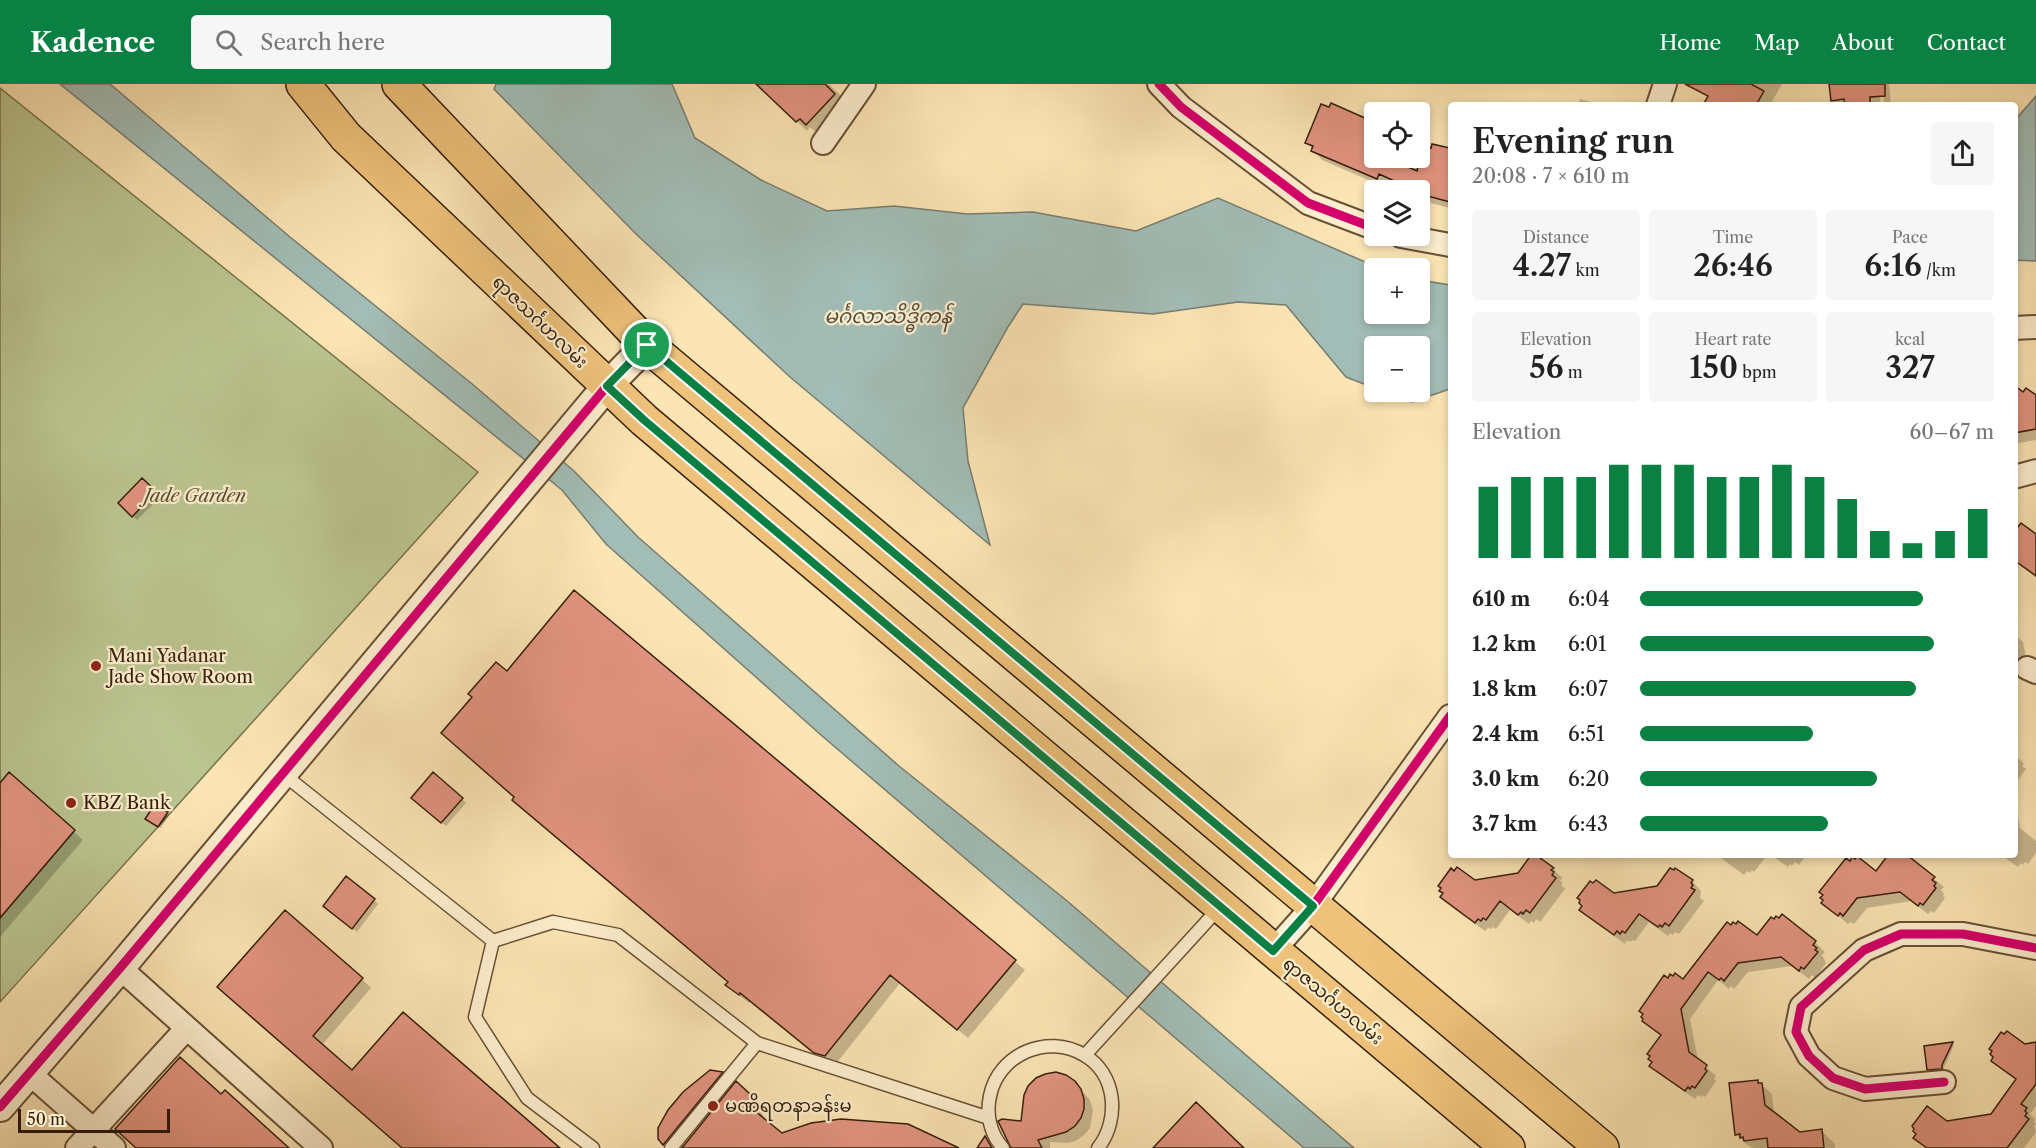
<!DOCTYPE html>
<html lang="en">
<head>
<meta charset="utf-8">
<style>
	:root { --surface:#fff; --page:#f6f6f6; --text:#222; --muted:#767676; --accent:#0b8043 }
	body { margin:0; font-family:"Libre Caslon Text","Noto Sans Myanmar",serif; background:var(--page); color:var(--text); height:100vh; display:flex; flex-direction:column; font-size:22px; white-space:nowrap }
	* { box-sizing:border-box; margin:0 }
	p { font-size:20px; color:var(--muted) }
	.icon { flex:none; width:33px; height:33px; fill:none; stroke:currentColor; stroke-width:2; stroke-linecap:round; stroke-linejoin:round }
	.map { position:relative; flex:1; overflow:hidden }
	.panel { position:absolute; left:1448px; top:18px; width:570px; height:756px; display:flex; flex-direction:column; background:var(--surface); border-radius:6px; box-shadow:0 3px 9px #0003 }
	.panel>* { flex:none }
	.tools { position:absolute; left:1364px; top:18px; display:grid; gap:12px }
	.tools a { display:grid; place-items:center; width:66px; height:66px; border-radius:6px; background:var(--surface); box-shadow:0 3px 9px #0003; font-size:30px }
	.scale { position:absolute; left:18px; bottom:15px; width:152px; box-sizing:border-box; padding-left:6px; border:3px solid #361e09; border-top:0; font-size:16px; line-height:21px; white-space:nowrap; color:#361e09; -webkit-text-stroke:4px #fdeece; paint-order:stroke }
	.pin { position:absolute; display:grid; place-items:center; width:51px; height:51px; color:#fff; margin:-26px; border:3px solid #fff; border-radius:50%; box-shadow:0 2px 6px #0007 }
	.round { display:grid; place-items:center; flex:none; width:63px; height:63px; border-radius:6px; background:var(--page) }
	.summary { display:flex; align-items:center; justify-content:space-between; height:102px; padding:0 24px }
	h1 { font-size:33px; font-weight:600; line-height:45px }
	.stats { display:grid; grid-template-columns:repeat(3,1fr); gap:9px; height:102px; padding:6px 24px }
	.stats div { display:grid; align-content:center; border-radius:6px; background:var(--page); text-align:center }
	.stats b { font-size:30px; font-weight:600 }
	.stats small { font-size:16px; font-weight:400 }
	.stats p { font-size:16px }
	.chart { height:168px; padding:12px 24px }
	.chart p { display:flex; justify-content:space-between }
	.chart svg { width:100%; height:108px; margin-top:6px; stroke:var(--accent); stroke-width:6 }
	ul { padding:0 24px; list-style:none; font-size:20px }
	li { display:grid; grid-template-columns:96px 72px 1fr; align-items:center; height:45px }
	li i { height:15px; border-radius:8px; background:var(--accent) }
	header { display:flex; align-items:center; gap:36px; box-sizing:border-box; height:84px; padding:0 30px; background:var(--accent); color:#fff }
	header strong { font-size:28px }
	nav { display:flex; gap:33px; margin-inline-start:auto; font-size:21px }
	.search { width:420px; height:54px; background:var(--page); display:flex; align-items:center; gap:15px; box-sizing:border-box; padding:0 21px; border-radius:6px; color:var(--muted); font-size:22px }
	.map>svg:first-child { display:block }
	.green { fill:#bbc590; stroke:#78724c; stroke-width:1.5 }
	.water { fill:#a2bdb6; stroke:#777d71; stroke-width:1.5 }
	.shadow { fill:#0003 }
	.building { fill:#e29480; stroke:#361e09; stroke-width:1.5 }
	.lines { fill:none; stroke-linecap:round; stroke-linejoin:round }
	.service-casing { stroke:#685034; stroke-width:15 }
	.minor-casing { stroke:#685034; stroke-width:26 }
	.tertiary-casing { stroke:#685034; stroke-width:32 }
	.primary-casing { stroke:#361e09; stroke-width:36 }
	.service { stroke:#fdeece; stroke-width:12 }
	.minor { stroke:#fdeece; stroke-width:22 }
	.tertiary { stroke:#fdeece; stroke-width:28 }
	.primary { stroke:#eec27a; stroke-width:33 }
	.cycleway-casing { stroke:#fdeece; stroke-width:13 }
	.cycleway { stroke:#d6006c; stroke-width:9 }
	.route-casing { stroke:#fff; stroke-width:12 }
	.route { stroke:#0b8043; stroke-width:8 }
	.poi-dot { fill:#8f2418; stroke:#fdeece; stroke-width:2 }
	.labels { text-anchor:middle; stroke-width:4.5; stroke-linejoin:round; paint-order:stroke }
	.street-label { font-size:18px; fill:#361e09; stroke:#fdeece }
	.park-label { font-size:18px; font-style:italic; fill:#5e5032; stroke:#fdeece }
	.poi-label { font-size:18px; fill:#361e09; stroke:#fdeece; text-anchor:start }
	.water-label { font-size:20px; font-style:italic; fill:#564e3d; stroke:#fdeece }
</style>
</head>
<body>
<header>
<strong>Kadence</strong>
<div class="search"><svg class="icon" aria-label="search" viewBox="0 0 24 24"><circle cx="10" cy="10" r="6"/><path d="M15 15l6 6"/></svg>Search here</div>
<nav><a>Home</a><a>Map</a><a>About</a><a>Contact</a></nav>
</header>
<div class="map">
<svg width="2036" height="1064" viewBox="0 0 2036 1064">
	<rect width="100%" height="100%" fill="#fce5b4"/>
	<filter id="stains"><feTurbulence type="fractalNoise" baseFrequency=".00333" numOctaves="4"/><feColorMatrix values="0 0 0 0 .2 0 0 0 0 .09 0 0 0 0 .02 0 0 0 .5 -.17"/></filter>
	<radialGradient id="worn" r=".72"><stop offset=".6" stop-color="#630" stop-opacity="0"/><stop offset="1" stop-color="#630" stop-opacity=".3"/></radialGradient>
	<!-- green -->
	<path class="green" d="M 0,4 L 478,388 L 0,918 Z"/>
	<!-- water -->
	<path class="water" d="M 60,0 L 110,0 L 290,153 L 471,299 L 574,387 L 638,453 L 899,682 L 1066,816 L 1354,1064 L 1304,1064 L 821,651 L 606,460 L 562,406 Z
		M 496,0 L 672,0 L 695,54 L 761,96 L 827,127 L 894,122 L 967,130 L 1033,128 L 1136,147 L 1218,114 L 1379,184 L 1374,184 L 1374,230 L 1419,230 L 1419,196 L 1450,201 L 1450,305 L 1412,318 L 1385,308 L 1419,308 L 1419,262 L 1374,262 L 1374,304 L 1346,293 L 1286,221 L 1238,218 L 1153,230 L 1023,220 L 1008,243 L 963,324 L 968,377 L 990,461 L 790,293 L 636,150 L 494,5 Z
		M 2036,12 L 2036,177 L 2015,176 L 2015,36 Z"/>
	<!-- shadow -->
	<path class="shadow" d="M 758,0 L 829,0 L 841,12 L 838,15 L 844,21 L 817,49 L 810,43 L 807,47 Z
		M 1710,0 L 1782,0 L 1770,21 L 1707,21 L 1709,14 L 1705,10 Z
		M 1831,0 L 1879,0 L 1881,21 L 1832,21 Z
		M 1882,0 L 1889,0 L 1891,21 L 1884,21 Z
		M 1580,15 L 1603,21 L 1578,21 Z
		M 1374,39 L 1374,74 L 1419,74 L 1419,62 L 1432,67 L 1433,62 L 1450,66 L 1450,124 L 1431,119 L 1424,112 L 1419,111 L 1419,106 L 1406,106 L 1389,99 L 1387,104 L 1322,76 L 1306,58 Z
		M 2014,311 L 2036,313 L 2036,356 L 2014,360 Z
		M 142,396 L 160,413 L 137,436 L 120,419 Z
		M 574,508 L 1025,886 L 968,954 L 900,899 L 835,981 L 825,978 L 750,918 L 749,919 L 737,910 L 727,900 L 729,898 L 515,714 L 507,590 Z
		M 2014,550 L 2023,558 L 2027,578 L 2024,582 L 2014,584 Z
		M 2014,670 L 2024,680 L 2022,682 L 2026,685 L 2014,701 Z
		M 9,690 L 83,756 L 0,853 L 0,701 Z
		M 2014,711 L 2020,744 L 2036,757 L 2036,769 L 2028,780 L 2025,778 L 2023,781 L 2021,779 L 2018,783 L 2001,771 L 2014,771 Z
		M 462,715 L 466,719 L 446,742 L 418,718 Z
		M 155,722 L 169,731 L 161,744 L 149,737 Z
		M 1717,771 L 1767,771 L 1754,788 L 1752,786 L 1750,789 L 1747,787 L 1744,791 Z
		M 1771,771 L 1806,771 L 1799,781 L 1795,778 L 1792,782 L 1790,780 L 1788,783 Z
		M 1890,771 L 1905,771 L 1944,803 L 1941,806 L 1944,810 L 1943,812 L 1945,814 L 1934,829 L 1931,827 L 1928,830 L 1911,817 L 1867,824 L 1854,840 L 1850,838 L 1848,840 L 1823,819 L 1876,789 Z
		M 1553,785 L 1562,794 L 1560,797 L 1563,799 L 1561,801 L 1565,805 L 1540,838 L 1536,835 L 1534,839 L 1531,837 L 1529,840 L 1510,826 L 1496,845 L 1493,843 L 1491,845 L 1488,844 L 1485,847 L 1452,823 L 1442,813 L 1474,798 Z
		M 1692,797 L 1701,807 L 1700,814 L 1704,817 L 1679,850 L 1675,848 L 1673,851 L 1670,849 L 1668,852 L 1649,838 L 1635,857 L 1632,856 L 1630,858 L 1627,856 L 1625,860 L 1591,835 L 1581,825 L 1613,810 Z
		M 374,816 L 378,820 L 357,848 L 329,826 Z
		M 1757,853 L 1815,858 L 1825,868 L 1822,871 L 1826,879 L 1815,894 L 1812,891 L 1809,895 L 1792,882 L 1748,888 L 1734,905 L 1731,902 L 1729,905 L 1718,896 L 1690,935 L 1698,976 L 1716,992 L 1714,995 L 1716,997 L 1705,1013 L 1702,1011 L 1701,1013 L 1698,1011 L 1695,1015 L 1661,991 L 1651,981 L 1662,953 L 1643,937 L 1668,896 L 1683,897 Z
		M 362,895 L 371,904 L 322,961 L 352,988 L 558,1064 L 403,1064 L 229,912 Z
		M 1952,959 L 1954,961 L 1943,986 L 1930,987 L 1928,985 Z
		M 2036,959 L 2036,1022 L 2030,1030 L 2035,1035 L 2034,1038 L 2036,1040 L 2034,1042 L 2036,1048 L 2024,1064 L 1926,1064 L 1915,1054 L 1947,1038 L 1992,1031 L 2017,997 L 1993,977 L 2025,961 Z
		M 710,988 L 722,989 L 731,998 L 668,1064 L 659,1054 Z
		M 1757,997 L 1772,1010 L 1774,1030 L 1799,1049 L 1821,1046 L 1835,1060 L 1835,1064 L 1753,1064 L 1746,1060 L 1736,1050 Z
		M 1074,998 L 1090,1016 L 1093,1026 L 1090,1044 L 1084,1051 L 1076,1057 L 1067,1059 L 1050,1058 L 1050,1064 L 1012,1064 L 1023,1038 Z
		M 737,999 L 760,1022 L 764,1036 L 781,1050 L 955,1064 L 684,1064 Z"/>
	<!-- building -->
	<path class="building" d="M 756,0 L 825,0 L 835,10 L 806,41 L 800,35 L 796,38 Z
		M 1685,0 L 1751,0 L 1764,7 L 1756,21 L 1703,21 L 1708,12 Z
		M 1829,0 L 1885,0 L 1885,12 L 1870,13 L 1870,21 L 1845,21 L 1844,15 L 1831,17 Z
		M 1331,19 L 1374,38 L 1374,74 L 1387,74 L 1417,87 L 1423,62 L 1431,64 L 1432,60 L 1450,64 L 1450,118 L 1420,110 L 1421,105 L 1401,100 L 1379,90 L 1377,95 L 1311,67 L 1313,62 L 1305,59 L 1312,42 L 1321,20 L 1329,23 Z
		M 2014,301 L 2023,308 L 2026,304 L 2036,311 L 2036,345 L 2014,349 Z
		M 142,394 L 156,407 L 132,433 L 118,419 Z
		M 2021,439 L 2036,450 L 2036,492 L 2014,476 L 2014,448 Z
		M 574,506 L 1016,876 L 957,946 L 890,891 L 825,972 L 814,969 L 740,909 L 739,911 L 725,901 L 728,898 L 512,716 L 514,713 L 441,649 L 472,613 L 468,610 L 496,578 L 507,587 Z
		M 9,688 L 75,746 L 0,834 L 0,699 Z
		M 433,688 L 463,714 L 441,739 L 411,714 Z
		M 155,720 L 168,728 L 158,743 L 145,735 Z
		M 1531,771 L 1536,771 L 1554,784 L 1551,786 L 1554,788 L 1552,791 L 1556,794 L 1530,829 L 1526,826 L 1523,830 L 1521,828 L 1518,831 L 1500,817 L 1486,836 L 1483,834 L 1481,837 L 1478,835 L 1475,839 L 1440,813 L 1443,809 L 1439,807 L 1441,804 L 1438,802 L 1451,784 L 1454,787 L 1457,783 L 1475,796 L 1518,789 Z
		M 1888,771 L 1907,771 L 1935,793 L 1932,796 L 1936,799 L 1934,802 L 1936,804 L 1923,821 L 1920,819 L 1918,822 L 1900,808 L 1857,814 L 1843,832 L 1840,829 L 1838,832 L 1821,819 L 1823,816 L 1820,814 L 1823,811 L 1819,808 L 1846,774 L 1850,777 L 1852,773 L 1855,775 L 1857,772 L 1876,787 Z
		M 1670,784 L 1674,786 L 1675,784 L 1693,796 L 1691,799 L 1693,801 L 1691,804 L 1695,806 L 1669,842 L 1665,839 L 1662,843 L 1660,841 L 1658,843 L 1639,830 L 1625,849 L 1622,847 L 1620,850 L 1617,847 L 1614,851 L 1579,826 L 1582,822 L 1579,819 L 1580,816 L 1577,814 L 1590,797 L 1593,799 L 1596,796 L 1614,809 L 1657,802 Z
		M 346,792 L 375,815 L 352,845 L 323,822 Z
		M 285,826 L 363,894 L 313,952 L 352,986 L 403,928 L 560,1064 L 402,1064 L 217,903 Z
		M 1782,830 L 1816,857 L 1813,861 L 1817,864 L 1815,866 L 1818,868 L 1804,885 L 1801,883 L 1799,887 L 1781,873 L 1738,879 L 1724,897 L 1721,894 L 1719,896 L 1708,888 L 1681,925 L 1689,968 L 1707,981 L 1705,985 L 1707,987 L 1695,1004 L 1692,1002 L 1690,1005 L 1688,1003 L 1685,1007 L 1649,982 L 1652,978 L 1648,975 L 1650,972 L 1647,970 L 1661,951 L 1642,937 L 1643,935 L 1641,933 L 1643,930 L 1639,927 L 1664,891 L 1668,894 L 1670,890 L 1673,892 L 1675,889 L 1683,895 L 1727,838 L 1731,841 L 1733,838 L 1736,840 L 1738,837 L 1757,851 L 1771,833 L 1774,835 L 1776,832 L 1779,834 Z
		M 2007,947 L 2025,960 L 2036,958 L 2036,1000 L 2021,1020 L 2027,1024 L 2025,1027 L 2027,1029 L 2025,1032 L 2029,1035 L 2007,1064 L 1927,1064 L 1913,1054 L 1916,1050 L 1913,1047 L 1914,1045 L 1912,1042 L 1927,1022 L 1947,1037 L 1991,1030 L 2016,995 L 1991,977 L 1993,973 L 1990,970 L 1992,967 L 1989,965 L 2001,948 L 2004,950 Z
		M 1953,958 L 1942,981 L 1942,985 L 1927,986 L 1924,962 Z
		M 180,973 L 221,1010 L 225,1006 L 289,1064 L 136,1064 L 115,1045 Z
		M 710,986 L 723,988 L 663,1061 L 658,1055 L 658,1044 L 668,1026 L 683,1008 Z
		M 1056,988 L 1066,991 L 1075,997 L 1081,1005 L 1084,1015 L 1084,1025 L 1081,1034 L 1075,1042 L 1066,1048 L 1038,1056 L 1042,1064 L 1011,1064 L 998,1037 L 1002,1035 L 1021,1037 L 1024,1011 L 1028,1002 L 1036,994 L 1045,990 Z
		M 1758,996 L 1758,999 L 1762,999 L 1765,1021 L 1800,1048 L 1822,1045 L 1824,1064 L 1768,1064 L 1767,1054 L 1744,1057 L 1743,1053 L 1740,1054 L 1740,1050 L 1735,1051 L 1729,999 Z
		M 736,997 L 751,1011 L 755,1027 L 782,1049 L 811,1039 L 841,1035 L 908,1040 L 959,1064 L 682,1064 Z
		M 1196,1018 L 1244,1064 L 1153,1064 Z
		M 985,1052 L 992,1064 L 977,1064 Z"/>
	<g class="lines">
		<defs>
			<path id="service" d="M 283,690 L 493,857
				M 493,857 L 553,838 L 618,851 L 757,959
				M 493,857 L 475,933 L 527,1014 L 593,1064
				M 1085,971 L 1220,823
				M 671,1064 L 757,959 L 989,1034
				M 1003,1064 C 990,1050 986,1030 990,1012 C 998,970 1048,949 1084,971 C 1117,990 1120,1036 1098,1064"/>
			<path id="minor" d="M 1159,0 L 1181,23 L 1308,119 L 1374,144
				M 1658,21 L 1665,0
				M 823,59 L 864,0
				M 1401,152 L 1450,161
				M 2014,244 L 2036,243
				M 2014,393 L 2036,387
				M 2027,584 L 2036,588
				M 1273,867 L 1313,822 L 1450,632
				M 120,884 L 321,1064
				M 29,989 L 114,1064
				M 1944,998 L 1865,1005 L 1833,994 L 1809,972 L 1796,948 L 1801,923 L 1864,866 L 1901,850 L 1963,850 L 2036,864
				M 77,1064 L 187,944"/>
			<path id="tertiary" d="M 0,1023 L 120,884 L 607,302 L 647,261"/>
			<path id="primary" d="M 303,0 L 346,53 L 644,336 L 1508,1064
				M 399,0 L 647,261 L 1602,1064"/>
		</defs>
		<!-- service casing -->
		<use href="#service" class="service-casing"/>
		<!-- minor casing -->
		<use href="#minor" class="minor-casing"/>
		<!-- tertiary casing -->
		<use href="#tertiary" class="tertiary-casing"/>
		<!-- primary casing -->
		<use href="#primary" class="primary-casing"/>
		<!-- service -->
		<use href="#service" class="service"/>
		<!-- minor -->
		<use href="#minor" class="minor"/>
		<!-- tertiary -->
		<use href="#tertiary" class="tertiary"/>
		<!-- primary -->
		<use href="#primary" class="primary"/>
		<defs>
			<path id="cycleway" d="M 1159,0 L 1181,23 L 1308,119 L 1374,144
				M 1273,867 L 1313,822 L 1450,632
				M 1944,998 L 1865,1005 L 1833,994 L 1809,972 L 1796,948 L 1801,923 L 1864,866 L 1901,850 L 1963,850 L 2036,864
				M 0,1023 L 120,884 L 607,302 L 647,261"/>
		</defs>
		<!-- cycleway casing -->
		<use href="#cycleway" class="cycleway-casing"/>
		<!-- cycleway -->
		<use href="#cycleway" class="cycleway"/>
	</g>
	<g class="lines">
		<defs>
			<path id="route" d="M 647,261 L 1313,822 L 1273,867 L 644,336 L 607,302 Z"/>
		</defs>
		<!-- route casing -->
		<use href="#route" class="route-casing"/>
		<!-- route -->
		<use href="#route" class="route"/>
	</g>
	<!-- markers -->
	<g class="poi-dot">
		<circle cx="96" cy="582" r="6"/>
		<circle cx="71" cy="719" r="6"/>
		<circle cx="713" cy="1022" r="6"/>
	</g>
	<g class="labels">
		<!-- street labels -->
		<g class="street-label">
			<text transform="translate(540 238) rotate(44)" y="6">ရာဇသင်္ဂဟလမ်း</text>
			<text transform="translate(1333 917) rotate(40)" y="6">ရာဇသင်္ဂဟလမ်း</text>
		</g>
		<!-- park labels -->
		<g class="park-label">
			<text x="195" y="418">Jade Garden</text>
		</g>
		<!-- poi labels -->
		<g class="poi-label">
			<text x="108" y="578">Mani Yadanar<tspan x="108" dy="21">Jade Show Room</tspan></text>
			<text x="83" y="725">KBZ Bank</text>
			<text x="725" y="1028">မဏိရတနာခန်းမ</text>
		</g>
		<!-- water labels -->
		<g class="water-label">
			<text x="888" y="239">မင်္ဂလာသိဒ္ဓိကန်</text>
		</g>
	</g>
	<rect width="100%" height="100%" filter="url(#stains)"/>
	<rect width="100%" height="100%" fill="url(#worn)"/>
</svg>
<div class="tools">
<a><svg class="icon" aria-label="locate" viewBox="0 0 24 24"><circle cx="12" cy="12" r="6"/><path d="M12 2v4M12 18v4M2 12h4M18 12h4"/></svg></a>
<a><svg class="icon" aria-label="layers" viewBox="0 0 24 24"><path d="M12 4l9 5-9 5-9-5zM3 14l9 5 9-5"/></svg></a>
<a>+</a>
<a>−</a>
</div>
<div class="scale">50 m</div>
<div class="pin" style="left:647px;top:261px;background:#1e9e55"><svg class="icon" aria-label="arrive" viewBox="0 0 24 24"><path d="M6 21V4h12l-3 4 3 4H6"/></svg></div>
<section class="panel">
<div class="summary"><div><h1>Evening run</h1><p>20:08 · 7 × 610 m</p></div><a class="round"><svg class="icon" aria-label="share" viewBox="0 0 24 24"><path d="M12 15V3M7 8l5-5 5 5M5 13v7h14v-7"/></svg></a></div>
<div class="stats">
<div><p>Distance</p><b>4.27<small> km</small></b></div>
<div><p>Time</p><b>26:46</b></div>
<div><p>Pace</p><b>6:16<small> /km</small></b></div>
</div>
<div class="stats">
<div><p>Elevation</p><b>56<small> m</small></b></div>
<div><p>Heart rate</p><b>150<small> bpm</small></b></div>
<div><p>kcal</p><b>327</b></div>
</div>
<div class="chart"><p><span>Elevation</span>60–67 m</p>
<svg viewBox="0 0 160 44" preserveAspectRatio="none"><path d="M5 44V15M15 44V11M25 44V11M35 44V11M45 44V6M55 44V6M65 44V6M75 44V11M85 44V11M95 44V6M105 44V11M115 44V20M125 44V33M135 44V38M145 44V33M155 44V24"/></svg>
</div>
<ul>
<li><b>610 m</b>6:04<i style="width:80%"></i></li>
<li><b>1.2 km</b>6:01<i style="width:83%"></i></li>
<li><b>1.8 km</b>6:07<i style="width:78%"></i></li>
<li><b>2.4 km</b>6:51<i style="width:49%"></i></li>
<li><b>3.0 km</b>6:20<i style="width:67%"></i></li>
<li><b>3.7 km</b>6:43<i style="width:53%"></i></li>
</ul>
</section>
</div>
</body>
</html>
